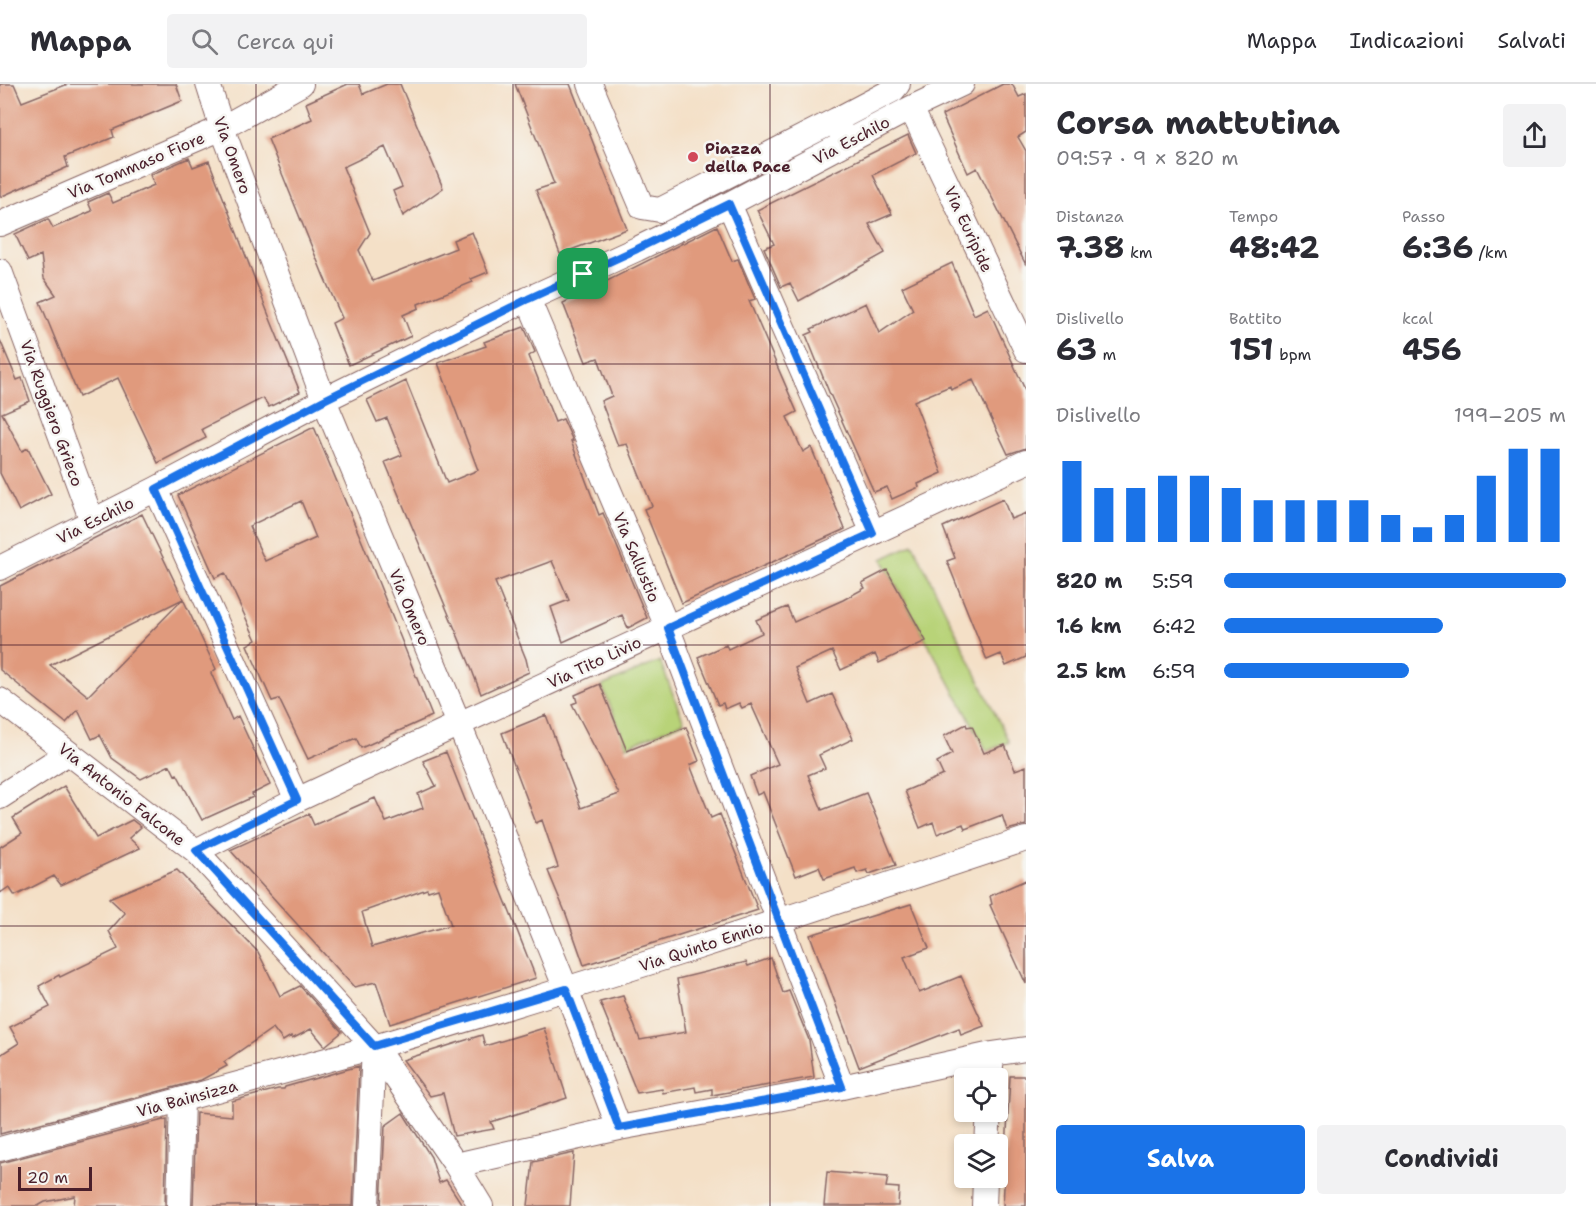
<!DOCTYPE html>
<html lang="it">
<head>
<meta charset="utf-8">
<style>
	:root { --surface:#fff; --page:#f2f2f3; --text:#2b2b33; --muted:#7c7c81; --line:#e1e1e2; --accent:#1a73e8 }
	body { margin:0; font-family:"Shantell Sans",sans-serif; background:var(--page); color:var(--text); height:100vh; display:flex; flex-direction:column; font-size:22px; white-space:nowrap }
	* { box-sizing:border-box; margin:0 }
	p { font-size:20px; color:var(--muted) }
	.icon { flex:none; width:33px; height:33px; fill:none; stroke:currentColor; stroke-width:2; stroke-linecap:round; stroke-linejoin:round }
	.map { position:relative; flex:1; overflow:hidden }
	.drawer { display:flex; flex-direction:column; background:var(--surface); width:570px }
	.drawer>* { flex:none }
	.tools { position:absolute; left:954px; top:984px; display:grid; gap:12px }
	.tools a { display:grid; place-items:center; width:54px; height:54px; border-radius:6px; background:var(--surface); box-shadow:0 3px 9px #0003; font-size:30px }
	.scale { position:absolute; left:18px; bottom:15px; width:74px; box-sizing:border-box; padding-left:6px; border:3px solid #4a1f2b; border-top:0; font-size:16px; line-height:21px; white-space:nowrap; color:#4a1f2b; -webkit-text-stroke:4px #f6f6f2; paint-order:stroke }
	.pin { position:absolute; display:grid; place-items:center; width:51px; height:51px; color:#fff; margin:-26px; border-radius:12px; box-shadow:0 3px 9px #0006 }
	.round { display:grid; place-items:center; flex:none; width:63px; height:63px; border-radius:6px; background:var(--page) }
	.summary { display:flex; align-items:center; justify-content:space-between; height:102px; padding:0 30px }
	h1 { font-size:33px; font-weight:700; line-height:45px }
	.figures { display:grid; grid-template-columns:repeat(3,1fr); gap:9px; height:102px; padding:6px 30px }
	.figures div { display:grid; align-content:center }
	.figures b { font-size:30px; font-weight:700 }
	.figures small { font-size:16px; font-weight:400 }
	.figures p { font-size:16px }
	.chart { height:168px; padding:12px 30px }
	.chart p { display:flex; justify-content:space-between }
	.chart svg { width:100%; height:108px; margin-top:6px; stroke:var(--accent); stroke-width:6 }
	.button { display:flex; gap:12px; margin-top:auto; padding:12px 30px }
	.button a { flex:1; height:69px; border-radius:6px; background:var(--accent); color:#fff; font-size:24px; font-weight:700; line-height:69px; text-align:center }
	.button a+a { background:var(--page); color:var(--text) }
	ul { padding:0 30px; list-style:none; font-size:20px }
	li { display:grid; grid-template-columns:96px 72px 1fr; align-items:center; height:45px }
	li i { height:15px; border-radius:8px; background:var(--accent) }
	header { display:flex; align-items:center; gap:36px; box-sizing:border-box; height:84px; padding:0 30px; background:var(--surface); border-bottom:2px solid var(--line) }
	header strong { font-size:28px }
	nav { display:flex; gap:33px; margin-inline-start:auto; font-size:21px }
	.search { width:420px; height:54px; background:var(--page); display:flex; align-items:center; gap:15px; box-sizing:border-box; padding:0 21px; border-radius:6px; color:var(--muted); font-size:22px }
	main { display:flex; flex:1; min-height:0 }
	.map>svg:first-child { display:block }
	.green { fill:#b8d378; stroke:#817952; stroke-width:1.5 }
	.building { fill:#e09a7d; fill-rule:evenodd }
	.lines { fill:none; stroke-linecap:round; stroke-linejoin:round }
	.minor-casing { stroke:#866362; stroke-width:26 }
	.minor { stroke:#fff; stroke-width:24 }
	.route-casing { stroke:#fff; stroke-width:12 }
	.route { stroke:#1a73e8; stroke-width:8 }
	.grid { fill:none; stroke:#4a1f2b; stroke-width:1.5; stroke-opacity:0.55 }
	.poi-dot { fill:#d1495b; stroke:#f6f6f2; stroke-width:2 }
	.labels { text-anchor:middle; stroke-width:5; stroke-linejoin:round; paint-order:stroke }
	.street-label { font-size:16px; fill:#4a1f2b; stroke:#f6f6f2 }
	.poi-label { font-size:16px; font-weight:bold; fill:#4a1f2b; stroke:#f6f6f2; text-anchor:start }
</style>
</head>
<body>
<header>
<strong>Mappa</strong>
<div class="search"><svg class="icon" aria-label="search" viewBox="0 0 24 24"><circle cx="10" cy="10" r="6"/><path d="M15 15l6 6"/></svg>Cerca qui</div>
<nav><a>Mappa</a><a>Indicazioni</a><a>Salvati</a></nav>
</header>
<main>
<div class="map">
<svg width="1026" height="1122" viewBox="0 0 1026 1122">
	<rect width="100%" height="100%" fill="#f6f6f2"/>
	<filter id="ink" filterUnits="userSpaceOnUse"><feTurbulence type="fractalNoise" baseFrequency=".0167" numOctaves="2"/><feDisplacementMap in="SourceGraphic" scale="12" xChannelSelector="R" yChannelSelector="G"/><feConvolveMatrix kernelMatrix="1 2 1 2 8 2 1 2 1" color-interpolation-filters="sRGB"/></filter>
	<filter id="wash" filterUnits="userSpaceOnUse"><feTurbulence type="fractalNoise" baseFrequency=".008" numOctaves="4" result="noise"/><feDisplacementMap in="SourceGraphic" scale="24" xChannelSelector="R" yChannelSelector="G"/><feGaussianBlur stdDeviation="1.35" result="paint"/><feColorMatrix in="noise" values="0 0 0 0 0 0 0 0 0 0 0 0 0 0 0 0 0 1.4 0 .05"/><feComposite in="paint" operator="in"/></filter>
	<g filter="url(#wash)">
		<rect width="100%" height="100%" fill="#f4e0c7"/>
		<!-- green -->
		<path class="green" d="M 913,460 L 1009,658 L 987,667 L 882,475 Z
			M 660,577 L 684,638 L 627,662 L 602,602 Z"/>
		<g id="blocks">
			<!-- building -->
			<path class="building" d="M 0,0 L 14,0 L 22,18 L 68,0 L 176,0 L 182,17 L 112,46 L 114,53 L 65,73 L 68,83 L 0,113 Z
				M 348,0 L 359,0 L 363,10 L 387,0 L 400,0 L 443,104 L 403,132 L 393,107 L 402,103 L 385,63 L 343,83 L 370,149 L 359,166 L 373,197 L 456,164 L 453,156 L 472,148 L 488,188 L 471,195 L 473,198 L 418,220 L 419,224 L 403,231 L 411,252 L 349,281 L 332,239 L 342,234 L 324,193 L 268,55 L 312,35 L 306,19 Z
				M 515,0 L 570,0 L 627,145 L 560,170 L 536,106 L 554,100 Z
				M 1003,0 L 1012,0 L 1019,13 L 1026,10 L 1026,48 L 1018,53 L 1026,67 L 1026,181 L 977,84 L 968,89 L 942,31 Z
				M 908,51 L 916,69 L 873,91 L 892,130 L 869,140 L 885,169 L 799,217 L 790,199 L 781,203 L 764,164 L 774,160 L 757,126 Z
				M 189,74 L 193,83 L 209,77 L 271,237 L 300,308 L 269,323 L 263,314 L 202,345 L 206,354 L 158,379 L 118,294 L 79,313 L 40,218 L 56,211 L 44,194 L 41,171 L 28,177 L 15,150 L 48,135 L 53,144 L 92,127 L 88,118 L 108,109 L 113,119 L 154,101 L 150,91 Z
				M 717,142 L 732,177 L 738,175 L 755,215 L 749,217 L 797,328 L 787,333 L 803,368 L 811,363 L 845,445 L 682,519 L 644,425 L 652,422 L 627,360 L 618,362 L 601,317 L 612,312 L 598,274 L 586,278 L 563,219 Z
				M 952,179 L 974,231 L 988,224 L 1026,308 L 1026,364 L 1008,370 L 973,296 L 951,306 L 950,302 L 914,317 L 942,389 L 918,400 L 919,403 L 892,415 L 887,403 L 874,408 L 829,308 L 806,251 L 813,248 L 811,245 L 866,219 L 879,249 L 913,226 L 902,203 Z
				M 524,243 L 535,268 L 529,272 L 555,338 L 563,335 L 573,357 L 571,357 L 599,431 L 603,429 L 647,534 L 628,544 L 622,531 L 563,558 L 551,523 L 569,516 L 552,477 L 495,498 L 526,575 L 529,588 L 481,610 L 470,581 L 385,378 L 402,371 L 387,334 L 377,338 L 367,316 L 406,297 L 447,399 L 478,386 L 438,279 L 486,262 L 484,258 Z
				M 0,256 L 17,296 L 22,294 L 30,317 L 2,329 L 22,367 L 28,364 L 51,410 L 19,427 L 0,389 Z
				M 314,343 L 363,460 L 432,632 L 361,664 L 356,654 L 308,675 L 279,615 L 272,617 L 254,577 L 247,561 L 256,556 L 225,489 L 215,494 L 178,411 ZM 301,417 L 316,454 L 265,477 L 249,442 Z
				M 1003,415 L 1011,435 L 1026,429 L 1026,573 L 1006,582 L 1001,570 L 987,576 L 947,477 L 955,474 L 943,443 Z
				M 142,430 L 183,515 L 50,581 L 88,612 L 183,515 L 216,585 L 211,589 L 232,636 L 238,632 L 270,701 L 252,710 L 253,713 L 202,736 L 177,690 L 175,691 L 170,681 L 141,695 L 112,674 L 100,651 L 92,655 L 78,626 L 66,639 L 0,586 L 0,502 Z
				M 887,486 L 926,557 L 879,579 L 875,570 L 841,586 L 832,567 L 795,584 L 810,620 L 832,610 L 853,655 L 819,671 L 825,684 L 808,691 L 822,726 L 866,709 L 896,781 L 869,790 L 867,786 L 857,789 L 855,784 L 824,795 L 819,783 L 796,792 L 763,708 L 757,711 L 750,692 L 778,680 L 751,620 L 742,624 L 739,619 L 725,625 L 723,619 L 718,621 L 698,573 L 726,561 L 728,565 L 762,549 L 756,536 L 787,523 L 794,538 L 843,516 L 865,504 L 862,499 Z
				M 600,600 L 627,667 L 686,643 L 699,677 L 690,681 L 711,734 L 720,730 L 758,826 L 584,881 L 566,830 L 548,787 L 558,783 L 542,736 L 536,739 L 502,649 L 546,631 L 581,724 L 619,710 L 572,620 L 577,618 L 575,611 Z
				M 966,640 L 967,643 L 972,642 L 984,669 L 1005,661 L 1015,686 L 1026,682 L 1026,741 L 1007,746 L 1002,731 L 965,745 L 963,740 L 937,750 L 933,738 L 920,744 L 905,707 L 943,691 L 937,678 L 952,670 L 944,652 Z
				M 446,668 L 536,894 L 390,940 L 376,898 L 354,903 L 230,766 L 309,730 L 314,741 L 375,714 L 386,738 L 423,724 L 418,710 L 436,702 L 423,677 ZM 438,804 L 451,841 L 372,863 L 362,828 L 427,805 L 428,807 Z
				M 64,702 L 96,754 L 132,736 L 141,743 L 129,754 L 140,764 L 61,801 L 54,792 L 15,812 L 9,803 L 0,809 L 0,763 L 22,749 L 13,734 Z
				M 177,786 L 258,868 L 280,912 L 300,902 L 342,948 L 325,962 L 311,945 L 292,955 L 291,952 L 283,957 L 273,944 L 224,978 L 227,982 L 201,996 L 0,1050 L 0,971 L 19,959 L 10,943 L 50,923 L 39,902 L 59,891 L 60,893 L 118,865 L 109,847 L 125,829 L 109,814 Z
				M 1026,796 L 1026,900 L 990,821 L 992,820 L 990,812 Z
				M 911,820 L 929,864 L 904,873 L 919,909 L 961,892 L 984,942 L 961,951 L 959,944 L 859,983 L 810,851 Z
				M 771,874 L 783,909 L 789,907 L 809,956 L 814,993 L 712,1011 L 712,1005 L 696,1008 L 695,1003 L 663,1009 L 662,1005 L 637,1009 L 600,918 L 623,912 L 640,956 L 686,948 L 677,895 L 746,878 L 748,882 Z
				M 544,944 L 567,1014 L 491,1038 L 494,1045 L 454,1052 L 443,1009 L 430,1012 L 403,976 L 482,951 L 485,962 Z
				M 359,982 L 353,1122 L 193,1122 L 196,1029 L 232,1032 L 232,1017 L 278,1005 L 284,1005 L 285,1003 Z
				M 1010,992 L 1026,992 L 1026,1122 L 1003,1122 Z
				M 403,1029 L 431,1073 L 439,1099 L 446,1096 L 463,1122 L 381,1122 L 385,1042 Z
				M 167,1035 L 165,1122 L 74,1122 L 75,1112 L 45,1118 L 38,1122 L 0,1122 L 0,1079 Z
				M 574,1069 L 570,1122 L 528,1122 L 533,1078 Z
				M 827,1088 L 888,1093 L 886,1103 L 899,1104 L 898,1122 L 824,1122 Z"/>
		</g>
	</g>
	<g filter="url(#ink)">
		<use href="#blocks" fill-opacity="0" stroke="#866362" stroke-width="1.5"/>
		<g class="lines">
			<defs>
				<path id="minor" d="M 208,0 L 222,44 L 324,316 L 459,640 L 566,905 L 619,1044
					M 590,0 L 642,123 L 660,126 L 836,36
					M 911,24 L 1026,266
					M 842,51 L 836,36 L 893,6 L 898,0
					M 729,120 L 873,449
					M 0,140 L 222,44 L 301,0
					M 0,187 L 92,437
					M 528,215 L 668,545 L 842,1003
					M 156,405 L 297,716
					M 0,484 L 156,405 L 324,316 L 528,215 L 637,165 L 729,120 L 911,24 L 962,0
					M 0,616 L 196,767 L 374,962 L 456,1081 L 481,1122
					M 0,713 L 68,669
					M 196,767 L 297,716 L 459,640 L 1026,378
					M 990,994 L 992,970
					M 987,1060 L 989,1028
					M 0,1065 C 125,1031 250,998 374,963 C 593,899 810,827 1026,755
					M 456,1081 L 619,1044 L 842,1003 L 992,970 L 1026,965
					M 179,1122 L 182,1016
					M 367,1122 L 374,962
					M 984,1122 L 985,1094"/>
			</defs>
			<!-- minor casing -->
			<use href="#minor" class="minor-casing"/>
			<!-- minor -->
			<use href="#minor" class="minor"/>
		</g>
	</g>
	<g class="lines" filter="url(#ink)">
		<defs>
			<path id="route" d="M 729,120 L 873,449 L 668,544 L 842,1003 L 619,1044 L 566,905 L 374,962 L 196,766 L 297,716 L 156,405 L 324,316 L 528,215 L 637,165 Z"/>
		</defs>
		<!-- route casing -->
		<use href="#route" class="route-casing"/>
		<!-- route -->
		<use href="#route" class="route"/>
	</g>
	<!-- grid -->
	<path class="grid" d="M 256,0 L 256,1122M 513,0 L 513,1122M 770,0 L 770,1122M 0,280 L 1026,280M 0,561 L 1026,561M 0,842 L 1026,842"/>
	<!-- markers -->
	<circle class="poi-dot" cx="693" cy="73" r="6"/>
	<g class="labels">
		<!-- street labels -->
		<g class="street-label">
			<text transform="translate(851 56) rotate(-28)" y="6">Via Eschilo</text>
			<text transform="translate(233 71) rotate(70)" y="6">Via Omero</text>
			<text transform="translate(136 81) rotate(-23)" y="6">Via Tommaso Fiore</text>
			<text transform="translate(969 145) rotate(65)" y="6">Via Euripide</text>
			<text transform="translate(52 329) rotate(70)" y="6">Via Ruggiero Grieco</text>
			<text transform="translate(95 436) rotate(-27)" y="6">Via Eschilo</text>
			<text transform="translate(637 473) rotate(67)" y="6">Via Sallustio</text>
			<text transform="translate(410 523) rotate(67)" y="6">Via Omero</text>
			<text transform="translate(594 578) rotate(-25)" y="6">Via Tito Livio</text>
			<text transform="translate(122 710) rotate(38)" y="6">Via Antonio Falcone</text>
			<text transform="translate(701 862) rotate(-18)" y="6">Via Quinto Ennio</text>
			<text transform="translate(187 1014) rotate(-15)" y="6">Via Bainsizza</text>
		</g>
		<!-- poi labels -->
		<g class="poi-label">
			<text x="705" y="70">Piazza<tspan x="705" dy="18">della Pace</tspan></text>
		</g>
	</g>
</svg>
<div class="tools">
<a><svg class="icon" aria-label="locate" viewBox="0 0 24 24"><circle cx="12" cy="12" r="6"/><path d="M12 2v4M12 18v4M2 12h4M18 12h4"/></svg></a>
<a><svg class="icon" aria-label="layers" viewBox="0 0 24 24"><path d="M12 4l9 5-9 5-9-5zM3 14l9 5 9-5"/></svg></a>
</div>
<div class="scale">20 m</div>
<div class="pin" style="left:583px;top:190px;background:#1e9e55"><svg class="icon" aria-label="arrive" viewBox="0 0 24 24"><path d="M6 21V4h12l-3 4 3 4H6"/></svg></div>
</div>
<section class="drawer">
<div class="summary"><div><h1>Corsa mattutina</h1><p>09:57 · 9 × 820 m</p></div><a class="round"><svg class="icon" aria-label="share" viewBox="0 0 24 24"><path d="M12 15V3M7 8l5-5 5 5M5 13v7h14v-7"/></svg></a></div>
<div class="figures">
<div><p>Distanza</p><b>7.38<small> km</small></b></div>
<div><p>Tempo</p><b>48:42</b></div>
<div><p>Passo</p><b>6:36<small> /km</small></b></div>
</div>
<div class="figures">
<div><p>Dislivello</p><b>63<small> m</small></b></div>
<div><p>Battito</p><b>151<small> bpm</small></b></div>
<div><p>kcal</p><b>456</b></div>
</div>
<div class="chart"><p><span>Dislivello</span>199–205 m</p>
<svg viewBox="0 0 160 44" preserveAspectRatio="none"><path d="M5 44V11M15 44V22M25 44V22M35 44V17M45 44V17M55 44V22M65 44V27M75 44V27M85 44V27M95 44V27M105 44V33M115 44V38M125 44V33M135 44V17M145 44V6M155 44V6"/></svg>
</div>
<ul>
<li><b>820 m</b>5:59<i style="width:100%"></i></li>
<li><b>1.6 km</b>6:42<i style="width:64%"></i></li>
<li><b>2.5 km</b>6:59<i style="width:54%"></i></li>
</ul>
<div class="button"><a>Salva</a><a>Condividi</a></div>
</section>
</main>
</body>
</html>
